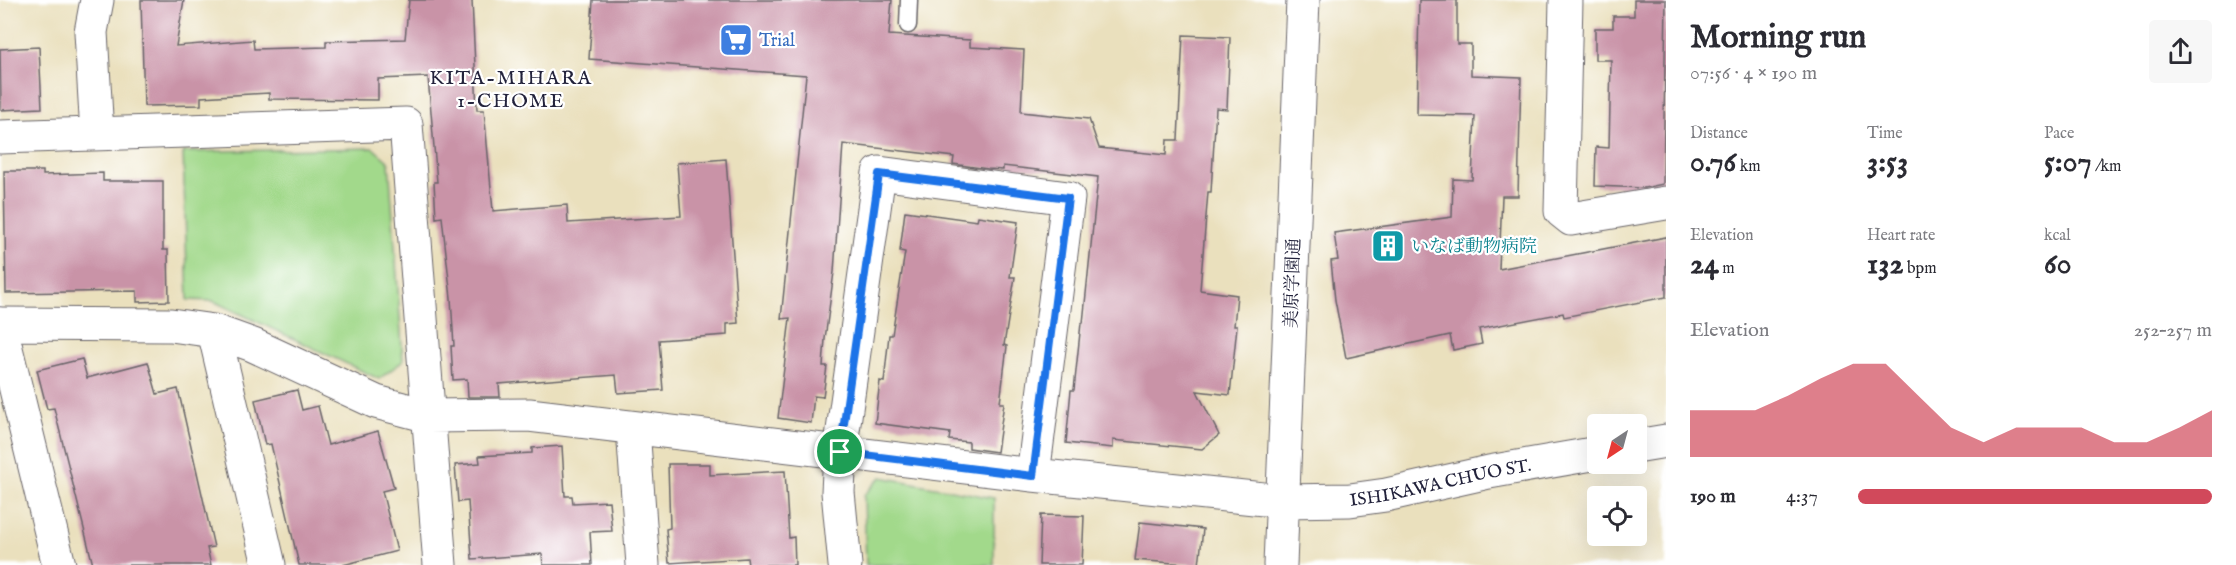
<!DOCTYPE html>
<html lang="en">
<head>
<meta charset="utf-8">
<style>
	:root { --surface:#fff; --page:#f7f7f7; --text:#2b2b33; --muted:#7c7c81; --accent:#d1495b }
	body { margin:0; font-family:"IM FELL English","Noto Serif JP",serif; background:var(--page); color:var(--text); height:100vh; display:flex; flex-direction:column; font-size:22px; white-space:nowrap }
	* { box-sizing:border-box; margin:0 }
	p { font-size:20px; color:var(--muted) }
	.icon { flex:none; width:33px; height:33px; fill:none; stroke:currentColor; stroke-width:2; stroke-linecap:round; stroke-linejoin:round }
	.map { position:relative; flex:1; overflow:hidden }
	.panel { display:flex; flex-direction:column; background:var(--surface); width:570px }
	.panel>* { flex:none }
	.needle { width:39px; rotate:216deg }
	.tools { position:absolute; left:1587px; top:414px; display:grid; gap:12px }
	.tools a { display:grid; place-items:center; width:60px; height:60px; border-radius:6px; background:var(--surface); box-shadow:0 6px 24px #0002; font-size:30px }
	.pin { position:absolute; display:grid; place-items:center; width:51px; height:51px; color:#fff; margin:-26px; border:3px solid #fff; border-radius:50%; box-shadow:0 2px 6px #0007 }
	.round { display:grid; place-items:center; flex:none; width:63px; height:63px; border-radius:6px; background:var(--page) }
	.headline { display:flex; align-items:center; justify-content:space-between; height:102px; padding:0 24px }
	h1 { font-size:33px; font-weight:700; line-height:45px }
	.figures { display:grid; grid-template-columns:repeat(3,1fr); gap:9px; height:102px; padding:6px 24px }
	.figures div { display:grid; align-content:center }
	.figures b { font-size:30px; font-weight:700 }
	.figures small { font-size:16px; font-weight:400 }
	.figures p { font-size:16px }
	.chart { height:168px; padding:12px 24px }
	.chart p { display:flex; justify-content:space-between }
	.chart svg { width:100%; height:108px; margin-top:6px; fill:var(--accent); opacity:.7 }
	ul { padding:0 24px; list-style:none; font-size:20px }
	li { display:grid; grid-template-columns:96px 72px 1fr; align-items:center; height:45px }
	li i { height:15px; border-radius:8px; background:var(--accent) }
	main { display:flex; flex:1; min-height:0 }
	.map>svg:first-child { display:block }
	.green { fill:#a2d98b; stroke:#627e63; stroke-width:1.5 }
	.building { fill:#c993a7 }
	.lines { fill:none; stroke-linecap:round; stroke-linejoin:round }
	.service-casing { stroke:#686468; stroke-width:19 }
	.minor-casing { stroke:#686468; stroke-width:35 }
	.tertiary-casing { stroke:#686468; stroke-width:35 }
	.service { stroke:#fff; stroke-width:16 }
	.minor { stroke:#fff; stroke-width:33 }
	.tertiary { stroke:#fff; stroke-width:33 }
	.route-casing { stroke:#fff; stroke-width:12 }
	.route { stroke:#1a73e8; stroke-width:8 }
	.labels { text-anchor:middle; stroke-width:4.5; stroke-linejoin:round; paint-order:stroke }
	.shop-label { font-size:18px; fill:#366cbe; stroke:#fff; text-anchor:start }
	.culture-label { font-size:18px; fill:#0d838f; stroke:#fff; text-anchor:start }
	.street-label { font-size:18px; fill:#22223b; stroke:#fff }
	.neighbourhood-label { font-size:20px; letter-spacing:1.5px; fill:#22223b; stroke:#fff }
</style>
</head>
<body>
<main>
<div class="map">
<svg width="1666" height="565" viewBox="0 0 1666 565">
	<rect width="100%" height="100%" fill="#fff"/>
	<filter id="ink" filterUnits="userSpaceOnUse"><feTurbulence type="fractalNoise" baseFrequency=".0167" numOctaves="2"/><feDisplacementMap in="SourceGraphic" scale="12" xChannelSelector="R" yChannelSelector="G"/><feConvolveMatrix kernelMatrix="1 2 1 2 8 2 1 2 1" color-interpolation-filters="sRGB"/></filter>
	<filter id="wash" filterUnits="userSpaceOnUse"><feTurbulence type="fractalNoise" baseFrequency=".008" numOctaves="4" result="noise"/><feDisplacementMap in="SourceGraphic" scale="24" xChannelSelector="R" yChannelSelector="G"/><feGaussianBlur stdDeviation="1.35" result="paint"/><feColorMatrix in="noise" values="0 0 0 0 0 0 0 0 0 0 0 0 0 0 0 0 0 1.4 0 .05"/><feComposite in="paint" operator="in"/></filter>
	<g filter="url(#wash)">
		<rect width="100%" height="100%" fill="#eae0bd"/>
		<!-- green -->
		<path class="green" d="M 373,148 L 389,162 L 403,361 L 379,379 L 213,301 L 188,300 L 183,152 Z
			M 881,477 L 994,498 L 994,565 L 866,565 L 864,495 Z"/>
		<g id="blocks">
			<!-- building -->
			<path class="building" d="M 141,0 L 184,0 L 176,46 L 253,40 L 254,49 L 326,47 L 326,41 L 405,39 L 409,0 L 472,0 L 477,110 L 484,110 L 493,211 L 567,205 L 568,223 L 681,216 L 677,163 L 726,159 L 738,323 L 727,324 L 727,335 L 659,340 L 663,390 L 618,393 L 616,375 L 499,384 L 500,397 L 468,397 L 467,379 L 453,380 L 451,346 L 454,346 L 451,298 L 442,217 L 436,218 L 434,182 L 437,182 L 428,77 L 378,79 L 378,100 L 269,99 L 269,93 L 201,97 L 201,105 L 144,106 Z
				M 593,0 L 892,0 L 889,35 L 970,40 L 970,47 L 1024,50 L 1021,112 L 1089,119 L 1099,148 L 1166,155 L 1167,140 L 1178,140 L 1183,35 L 1230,37 L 1227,109 L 1216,108 L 1211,192 L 1208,192 L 1200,290 L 1237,295 L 1234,326 L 1237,326 L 1230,395 L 1197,391 L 1219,435 L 1202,449 L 1113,440 L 1113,448 L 1066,443 L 1071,390 L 1074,390 L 1081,323 L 1083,323 L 1098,177 L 1003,166 L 1003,170 L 988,169 L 953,164 L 954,157 L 843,144 L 834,272 L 825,339 L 823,366 L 827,366 L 823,397 L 814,396 L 811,423 L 778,418 L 790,318 L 781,319 L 806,75 L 589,59 Z
				M 1419,0 L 1457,0 L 1457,44 L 1471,44 L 1471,75 L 1521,77 L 1518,196 L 1502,196 L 1499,269 L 1666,237 L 1666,297 L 1564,317 L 1563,313 L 1479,329 L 1482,344 L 1453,350 L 1450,335 L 1346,358 L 1335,300 L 1331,261 L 1338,260 L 1334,233 L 1452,217 L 1453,179 L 1472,180 L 1475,116 L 1417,115 Z
				M 1634,0 L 1666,0 L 1663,184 L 1644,188 L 1595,186 L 1596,147 L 1609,148 L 1611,60 L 1595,60 L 1595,28 L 1613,28 L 1613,16 L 1634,16 Z
				M 39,47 L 42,108 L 1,110 L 0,49 Z
				M 4,171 L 43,171 L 43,175 L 103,173 L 103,181 L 163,181 L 163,250 L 168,250 L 169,301 L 137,302 L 137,291 L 6,293 Z
				M 905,211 L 977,221 L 978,216 L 1018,222 L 1010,277 L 1015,277 L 1004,345 L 1007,346 L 1000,403 L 1004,403 L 997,452 L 969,448 L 969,442 L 949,440 L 950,433 L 875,423 L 880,381 L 884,382 L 889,335 L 892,335 L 905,252 L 900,251 Z
				M 82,359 L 87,378 L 148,362 L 157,394 L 178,389 L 214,547 L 207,548 L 211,565 L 93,565 L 54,408 L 47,409 L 37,370 Z
				M 297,390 L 302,410 L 318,406 L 328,445 L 378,431 L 394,488 L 382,491 L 397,551 L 343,565 L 299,565 L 271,444 L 265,445 L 255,400 Z
				M 562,446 L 565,496 L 572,496 L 573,503 L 609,501 L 612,531 L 590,532 L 592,565 L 543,565 L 542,554 L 472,559 L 468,501 L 458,502 L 455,465 L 480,463 L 479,456 L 532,453 L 532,448 Z
				M 668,464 L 710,464 L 710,475 L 785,471 L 789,538 L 794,537 L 795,565 L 748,565 L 747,558 L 669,563 L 666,529 L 670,528 Z
				M 1041,515 L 1084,516 L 1082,565 L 1039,565 Z
				M 1140,522 L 1203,529 L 1199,565 L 1135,560 Z"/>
		</g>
	</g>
	<g filter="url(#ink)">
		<use href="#blocks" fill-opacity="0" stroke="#686468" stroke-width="1.5"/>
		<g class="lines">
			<defs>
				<path id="service" d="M 908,25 L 909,0"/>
				<path id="minor" d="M 1566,0 L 1561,211 L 1571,219 L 1666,203
					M 97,134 L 91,32 L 97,0
					M 0,137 L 406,124 L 440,565
					M 0,324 L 171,325 L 214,331 L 253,345 L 376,402 L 429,416 L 529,415 L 1033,475 L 1283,501
					M 0,324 L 59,565
					M 214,331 L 269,565
					M 633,429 L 643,565
					M 845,565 L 838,492 L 840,452 L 879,173 L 1068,198 L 1033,475"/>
				<g id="tertiary">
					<path d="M 1636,446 L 1666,441"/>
					<path id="s1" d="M 1283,501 L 1350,500 L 1386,495 L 1489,472 L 1598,453"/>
					<path d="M 1280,565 L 1303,0"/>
				</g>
			</defs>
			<!-- service casing -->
			<use href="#service" class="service-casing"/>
			<!-- minor casing -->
			<use href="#minor" class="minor-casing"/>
			<!-- tertiary casing -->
			<use href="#tertiary" class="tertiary-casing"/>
			<!-- service -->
			<use href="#service" class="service"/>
			<!-- minor -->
			<use href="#minor" class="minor"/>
			<!-- tertiary -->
			<use href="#tertiary" class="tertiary"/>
		</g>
	</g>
	<g class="lines" filter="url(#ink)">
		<defs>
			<path id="route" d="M 879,174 L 1068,198 L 1033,476 L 840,452 Z"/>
		</defs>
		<!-- route casing -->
		<use href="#route" class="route-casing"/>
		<!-- route -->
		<use href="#route" class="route"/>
	</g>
	<!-- icons -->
	<defs>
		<symbol id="supermarket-square" viewBox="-11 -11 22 22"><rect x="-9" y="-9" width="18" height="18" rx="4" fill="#3f7fe0" stroke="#fff"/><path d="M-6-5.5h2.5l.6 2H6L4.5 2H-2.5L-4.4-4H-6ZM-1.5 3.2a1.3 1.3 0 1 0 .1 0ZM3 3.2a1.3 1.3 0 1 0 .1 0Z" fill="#fff"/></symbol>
		<symbol id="building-square" viewBox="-11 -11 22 22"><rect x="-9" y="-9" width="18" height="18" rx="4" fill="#0f9aa8" stroke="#fff"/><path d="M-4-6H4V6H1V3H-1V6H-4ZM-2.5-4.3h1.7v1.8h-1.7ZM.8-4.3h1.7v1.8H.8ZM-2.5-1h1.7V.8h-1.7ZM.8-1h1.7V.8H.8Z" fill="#fff"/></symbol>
	</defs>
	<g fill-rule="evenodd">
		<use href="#supermarket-square" x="717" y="21" width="38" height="38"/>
		<use href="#building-square" x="1369" y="227" width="38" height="38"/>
	</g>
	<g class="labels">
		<!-- shop labels -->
		<g class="shop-label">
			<text x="759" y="46">Trial</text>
		</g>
		<!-- culture labels -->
		<g class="culture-label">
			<text x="1411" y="252">いなば動物病院</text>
		</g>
		<!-- street labels -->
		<g class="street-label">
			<text transform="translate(1292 283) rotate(-88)" y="6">美原学園通</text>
			<text dy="6" stroke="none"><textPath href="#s1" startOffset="159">ISHIKAWA CHUO ST.</textPath></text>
		</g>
		<!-- neighbourhood labels -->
		<g class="neighbourhood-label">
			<text x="511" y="84">KITA-MIHARA<tspan x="511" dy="23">1-CHOME</tspan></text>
		</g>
	</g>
</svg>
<div class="tools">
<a><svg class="needle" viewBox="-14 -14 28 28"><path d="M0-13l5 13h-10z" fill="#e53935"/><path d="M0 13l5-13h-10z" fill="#7c7c81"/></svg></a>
<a><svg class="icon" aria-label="locate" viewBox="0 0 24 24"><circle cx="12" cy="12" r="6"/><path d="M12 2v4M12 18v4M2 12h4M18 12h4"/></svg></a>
</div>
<div class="pin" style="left:840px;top:452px;background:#1e9e55"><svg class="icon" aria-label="arrive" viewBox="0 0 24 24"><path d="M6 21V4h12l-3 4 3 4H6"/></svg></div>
</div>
<section class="panel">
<div class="headline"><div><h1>Morning run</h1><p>07:56 · 4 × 190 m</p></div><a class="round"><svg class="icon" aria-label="share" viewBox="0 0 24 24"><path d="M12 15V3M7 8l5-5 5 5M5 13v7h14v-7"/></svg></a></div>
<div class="figures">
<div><p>Distance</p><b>0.76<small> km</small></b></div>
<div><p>Time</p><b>3:53</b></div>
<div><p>Pace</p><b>5:07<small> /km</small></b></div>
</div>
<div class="figures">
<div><p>Elevation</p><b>24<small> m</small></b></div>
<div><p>Heart rate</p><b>132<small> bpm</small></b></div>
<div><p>kcal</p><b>60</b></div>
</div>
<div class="chart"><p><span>Elevation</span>252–257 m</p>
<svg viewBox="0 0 160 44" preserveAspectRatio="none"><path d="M0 44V25L10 25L20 25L30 19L40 12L50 6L60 6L70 19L80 32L90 38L100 32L110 32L120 32L130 38L140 38L150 32L160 25V44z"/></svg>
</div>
<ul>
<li><b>190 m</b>4:37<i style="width:100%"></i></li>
</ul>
</section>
</main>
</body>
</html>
